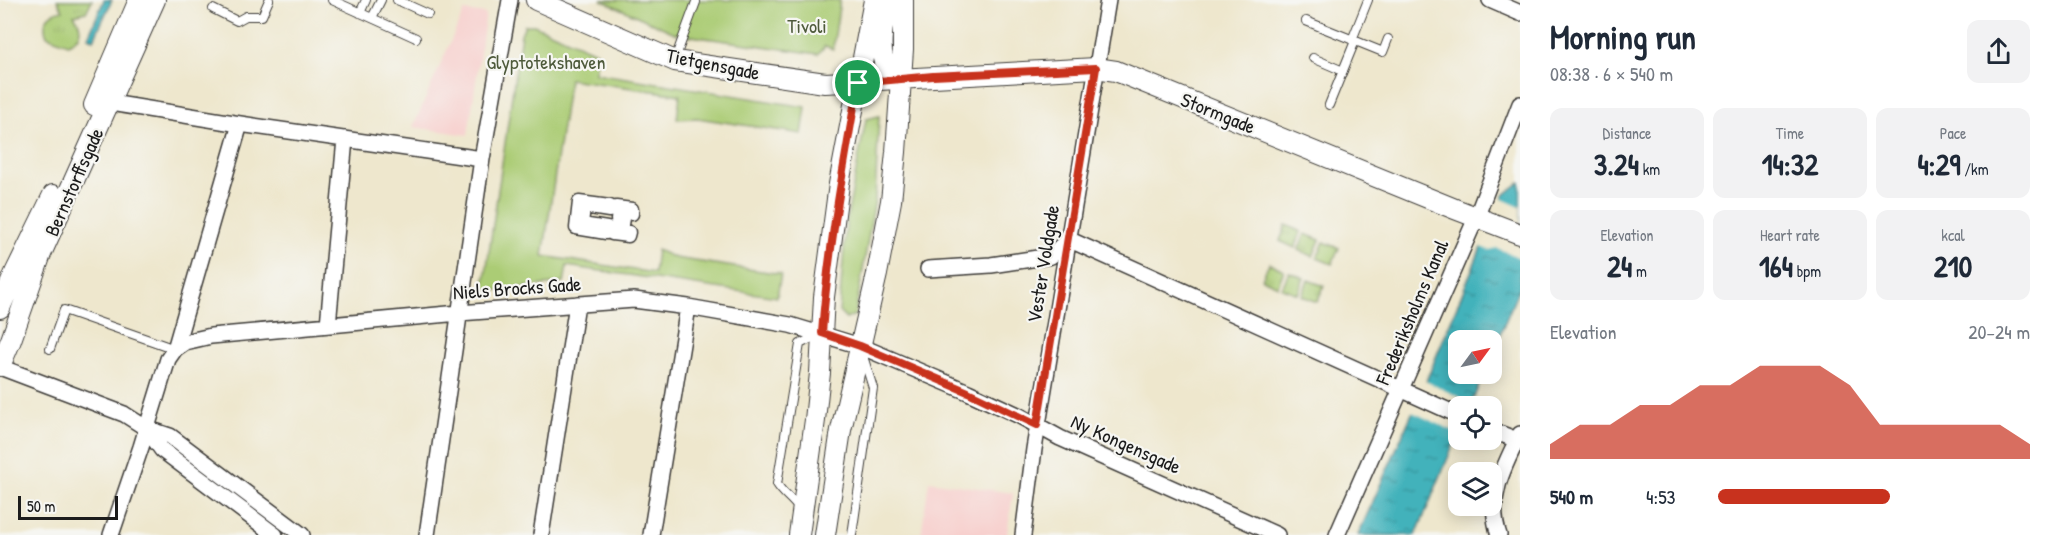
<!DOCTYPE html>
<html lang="en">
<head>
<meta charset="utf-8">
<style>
	:root { --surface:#fff; --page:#f2f2f3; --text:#1f2937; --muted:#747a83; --accent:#c8321e }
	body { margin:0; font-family:"Patrick Hand",sans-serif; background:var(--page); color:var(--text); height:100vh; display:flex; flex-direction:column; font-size:22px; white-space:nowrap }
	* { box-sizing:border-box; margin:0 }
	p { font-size:20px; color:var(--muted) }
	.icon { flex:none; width:33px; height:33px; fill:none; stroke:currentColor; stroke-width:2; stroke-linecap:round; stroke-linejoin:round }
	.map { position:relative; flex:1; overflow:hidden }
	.details { display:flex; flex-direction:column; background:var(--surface); width:540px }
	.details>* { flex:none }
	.needle { width:39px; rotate:57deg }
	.controls { position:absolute; left:1448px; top:330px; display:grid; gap:12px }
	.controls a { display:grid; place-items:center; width:54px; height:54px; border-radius:12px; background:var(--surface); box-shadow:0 3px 15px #0003; font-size:30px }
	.scale { position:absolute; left:18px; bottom:15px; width:100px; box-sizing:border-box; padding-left:6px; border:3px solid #1c1c1c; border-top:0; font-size:16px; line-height:21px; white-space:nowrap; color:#1c1c1c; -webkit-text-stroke:4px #f6f6f2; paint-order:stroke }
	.pin { position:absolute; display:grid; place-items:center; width:51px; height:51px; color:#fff; margin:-26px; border:3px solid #fff; border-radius:50%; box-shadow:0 2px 6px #0007 }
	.round { display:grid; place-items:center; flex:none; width:63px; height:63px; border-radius:12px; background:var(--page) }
	.head { display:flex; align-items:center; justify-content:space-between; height:102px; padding:0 30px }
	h1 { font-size:33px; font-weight:700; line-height:45px }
	.stats { display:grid; grid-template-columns:repeat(3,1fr); gap:9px; height:102px; padding:6px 30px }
	.stats div { display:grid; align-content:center; border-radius:12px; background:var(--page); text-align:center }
	.stats b { font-size:30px; font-weight:700 }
	.stats small { font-size:16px; font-weight:400 }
	.stats p { font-size:16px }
	.chart { height:168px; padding:12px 30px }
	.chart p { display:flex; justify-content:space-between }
	.chart svg { width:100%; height:108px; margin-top:6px; fill:var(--accent); opacity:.7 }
	ul { padding:0 30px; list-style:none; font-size:20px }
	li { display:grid; grid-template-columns:96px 72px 1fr; align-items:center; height:45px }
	li i { height:15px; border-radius:8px; background:var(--accent) }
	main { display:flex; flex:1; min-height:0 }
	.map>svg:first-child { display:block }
	.built { fill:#f7d0ce }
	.grass { fill:url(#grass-tufts); stroke:#647448; stroke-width:1.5 }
	.park { fill:#abcc74; stroke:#647448; stroke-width:1.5 }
	.water { fill:url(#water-ripples); stroke:#2f676c; stroke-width:1.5 }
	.pier { fill:#eee7cd }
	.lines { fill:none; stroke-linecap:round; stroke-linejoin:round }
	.service-casing { stroke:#3c3a37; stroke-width:10 }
	.pedestrian-casing { stroke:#3c3a37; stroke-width:15 }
	.minor-casing { stroke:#3c3a37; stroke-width:18 }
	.tertiary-casing { stroke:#3c3a37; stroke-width:22 }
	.service { stroke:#fff; stroke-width:8 }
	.pedestrian { stroke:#fff; stroke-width:12 }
	.minor { stroke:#fff; stroke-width:15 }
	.tertiary { stroke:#fff; stroke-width:20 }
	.route-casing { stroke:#fff; stroke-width:12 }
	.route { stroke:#c8321e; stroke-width:8 }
	.labels { text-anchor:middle; stroke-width:4.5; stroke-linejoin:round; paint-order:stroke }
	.park-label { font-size:20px; fill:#4e5a3b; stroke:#f6f6f2 }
	.street-label { font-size:20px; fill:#1c1c1c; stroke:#f6f6f2 }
</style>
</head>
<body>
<main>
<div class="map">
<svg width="1520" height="535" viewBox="0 0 1520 535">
	<defs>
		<pattern id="grass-tufts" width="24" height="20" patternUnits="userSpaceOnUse" patternTransform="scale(1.5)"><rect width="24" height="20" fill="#abcc74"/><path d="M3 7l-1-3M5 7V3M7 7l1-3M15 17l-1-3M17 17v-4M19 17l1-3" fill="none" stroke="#93af64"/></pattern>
		<pattern id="water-ripples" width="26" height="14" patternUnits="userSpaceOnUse" patternTransform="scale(1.5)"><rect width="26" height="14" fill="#42b2bb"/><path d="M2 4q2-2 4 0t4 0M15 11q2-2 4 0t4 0" fill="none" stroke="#369097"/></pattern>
	</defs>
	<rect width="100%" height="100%" fill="#f6f6f2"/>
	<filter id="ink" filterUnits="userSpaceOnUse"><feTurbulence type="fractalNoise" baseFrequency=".0167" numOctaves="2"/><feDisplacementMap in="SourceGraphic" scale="12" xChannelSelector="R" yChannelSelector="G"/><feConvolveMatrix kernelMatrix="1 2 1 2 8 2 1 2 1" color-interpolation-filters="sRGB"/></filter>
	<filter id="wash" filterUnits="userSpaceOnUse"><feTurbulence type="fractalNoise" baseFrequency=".008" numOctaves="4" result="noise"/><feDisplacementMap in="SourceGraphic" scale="24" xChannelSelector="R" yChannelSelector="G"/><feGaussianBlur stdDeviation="1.35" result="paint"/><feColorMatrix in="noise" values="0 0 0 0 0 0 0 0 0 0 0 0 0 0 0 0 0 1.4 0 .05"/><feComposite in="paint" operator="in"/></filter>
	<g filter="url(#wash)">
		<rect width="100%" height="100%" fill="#eee7cd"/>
		<!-- built -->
		<path class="built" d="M 464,11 L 486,14 L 468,135 L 413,127 Z
			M 929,481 L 1013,493 L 1007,535 L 921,535 Z"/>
		<!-- grass -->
		<path class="grass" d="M 57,0 L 92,0 L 86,12 L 74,15 C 83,26 82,38 68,44 L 47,36 C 41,22 48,12 63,10 Z
			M 1286,225 L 1301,232 L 1295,248 L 1280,241 Z
			M 1305,234 L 1320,240 L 1313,256 L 1298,250 Z
			M 1324,242 L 1339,248 L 1332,264 L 1317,258 Z
			M 1269,263 L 1284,270 L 1278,286 L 1262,279 Z
			M 1289,272 L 1304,278 L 1298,294 L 1282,288 Z
			M 1308,280 L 1324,286 L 1317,302 L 1302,296 Z"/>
		<!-- park -->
		<path class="park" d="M 601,0 L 840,0 L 833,49 L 825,46 L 818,54 L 677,34 Z
			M 525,25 L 534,25 L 598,53 L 595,73 L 806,107 L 802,134 L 697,118 L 677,119 L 680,95 L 569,79 L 543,256 L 654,273 L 657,250 L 675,258 L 781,274 L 777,297 L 567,266 L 564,283 L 489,291 L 484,286 L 521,34 Z
			M 879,116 L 875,200 L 855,315 L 846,319 L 839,312 L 846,223 L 866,119 Z"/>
		<!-- water -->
		<path class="water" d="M 104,0 L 112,0 L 94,39 L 88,37 Z
			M 1520,182 L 1520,286 L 1491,356 L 1491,340 L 1458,340 L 1458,374 L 1484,374 L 1470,406 L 1458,406 L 1458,434 L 1416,535 L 1358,535 L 1425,384 L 1491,223 L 1504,195 Z"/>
		<!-- pier -->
		<path class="pier" d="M 1500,198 L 1520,207 L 1520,258 L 1497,248 L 1490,250 L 1480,247 Z
			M 1423,380 L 1474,404 L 1472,406 L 1458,406 L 1458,433 L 1410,411 Z"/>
	</g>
	<g filter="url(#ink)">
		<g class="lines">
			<defs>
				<path id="service" d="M 332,0 L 416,38
					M 397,0 L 428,14
					M 213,9 L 237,21 L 246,16 L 262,16 L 269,0
					M 360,13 L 366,0
					M 372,18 L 381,0
					M 1306,21 L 1383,52 L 1388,39
					M 1352,40 L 1368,0
					M 1313,58 L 1343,71
					M 675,59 L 696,2
					M 1329,105 L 1355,41
					M 50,349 L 64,310 L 175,349
					M 799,509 C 792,499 783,494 777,484 L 800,344 L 818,335
					M 852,535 L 873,388 L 863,356"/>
				<path id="pedestrian" d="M 579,202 L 610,206 L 609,211 L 584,207 L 582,224 L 607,228 L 606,233 L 576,228 Z
					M 616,207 L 632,209 L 632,214 L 624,212 L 621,231 L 629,232 L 628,236 L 612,234 L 612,228 L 618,229 L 617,219 L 620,220 L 621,212 L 615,211 Z"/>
				<path id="minor" d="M 1490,0 L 1520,13
					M 100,98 L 117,104 L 240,124 L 482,159
					M 1068,239 L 1458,415
					M 928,269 L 991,265 L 1051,256 L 1068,239
					M 328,325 L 345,139
					M 175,349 L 185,342 L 211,336 L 459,313 L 634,300 L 688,307 L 790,325 L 860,346 L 968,392 L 1020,416 L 1060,438 L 1277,535
					M 0,367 L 124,414 L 146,428 L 170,436 L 302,535
					M 146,428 L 162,450 L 275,535
					M 1491,430 L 1517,440
					M 111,535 L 141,447 L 168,359 L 175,349 L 240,124
					M 427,535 L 482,159 L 510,0
					M 541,535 L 577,304
					M 651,535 L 688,307
					M 1023,535 L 1034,449 L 1108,0
					M 1337,535 L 1476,218 L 1520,104
					M 1499,535 C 1486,499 1504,466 1520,434"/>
				<path id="tertiary" d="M 536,0 L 675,61 L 825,83 L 1096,68 L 1116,71 L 1455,209 L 1520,234
					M 888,0 C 884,18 877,49 886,67 C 889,72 895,75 901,79
					M 94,105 L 139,0
					M 0,308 L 15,273 L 53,195
					M 0,366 L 11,340 L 41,254 L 155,0
					M 799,535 L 815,420 L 820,373 L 824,297 L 839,184 L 874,0
					M 825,535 L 841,430 L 877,274 L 891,201 L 896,152 L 903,49 L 903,0"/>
			</defs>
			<!-- service casing -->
			<use href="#service" class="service-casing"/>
			<!-- pedestrian casing -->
			<use href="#pedestrian" class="pedestrian-casing"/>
			<!-- minor casing -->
			<use href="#minor" class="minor-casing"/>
			<!-- tertiary casing -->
			<use href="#tertiary" class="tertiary-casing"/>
			<!-- service -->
			<use href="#service" class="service"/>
			<!-- pedestrian -->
			<use href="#pedestrian" class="pedestrian"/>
			<!-- minor -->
			<use href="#minor" class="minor"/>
			<!-- tertiary -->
			<use href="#tertiary" class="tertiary"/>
		</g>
	</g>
	<g class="lines" filter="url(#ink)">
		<defs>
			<path id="route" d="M 1096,68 L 1037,425 L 968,392 L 860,346 L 822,333 C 828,249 844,166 858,83 L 933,76 Z"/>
		</defs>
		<!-- route casing -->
		<use href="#route" class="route-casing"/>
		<!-- route -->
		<use href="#route" class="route"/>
	</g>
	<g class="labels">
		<!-- park labels -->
		<g class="park-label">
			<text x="807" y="33">Tivoli</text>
			<text x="546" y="69">Glyptotekshaven</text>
		</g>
		<!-- street labels -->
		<g class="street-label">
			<text transform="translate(713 64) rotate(11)" y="7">Tietgensgade</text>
			<text transform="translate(1218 113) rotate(22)" y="7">Stormgade</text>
			<text transform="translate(74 182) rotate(-66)" y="7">Bernstorffsgade</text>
			<text transform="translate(1043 264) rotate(-81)" y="7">Vester Voldgade</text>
			<text transform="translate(517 288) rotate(-4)" y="7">Niels Brocks Gade</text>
			<text transform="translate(1412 312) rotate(-67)" y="7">Frederiksholms Kanal</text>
			<text transform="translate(1126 444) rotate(24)" y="7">Ny Kongensgade</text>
		</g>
	</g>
</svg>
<div class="controls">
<a><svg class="needle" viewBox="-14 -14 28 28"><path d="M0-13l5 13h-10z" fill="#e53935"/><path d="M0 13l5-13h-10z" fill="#747a83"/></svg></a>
<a><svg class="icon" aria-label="locate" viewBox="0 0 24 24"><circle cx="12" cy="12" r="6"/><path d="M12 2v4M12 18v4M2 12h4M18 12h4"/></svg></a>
<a><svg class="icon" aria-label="layers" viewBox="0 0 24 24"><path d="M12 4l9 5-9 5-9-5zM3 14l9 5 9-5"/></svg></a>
</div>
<div class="scale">50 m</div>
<div class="pin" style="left:858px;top:83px;background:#1e9e55"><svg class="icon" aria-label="arrive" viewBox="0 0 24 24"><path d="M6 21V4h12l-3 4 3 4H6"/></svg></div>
</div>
<section class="details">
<div class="head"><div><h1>Morning run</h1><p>08:38 · 6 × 540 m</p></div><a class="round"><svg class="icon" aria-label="share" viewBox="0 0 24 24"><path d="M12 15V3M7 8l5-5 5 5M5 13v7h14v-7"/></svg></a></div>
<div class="stats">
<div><p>Distance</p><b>3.24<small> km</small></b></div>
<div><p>Time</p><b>14:32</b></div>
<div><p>Pace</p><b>4:29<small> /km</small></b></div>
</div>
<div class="stats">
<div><p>Elevation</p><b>24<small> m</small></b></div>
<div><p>Heart rate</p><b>164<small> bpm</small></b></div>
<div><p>kcal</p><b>210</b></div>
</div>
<div class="chart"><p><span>Elevation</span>20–24 m</p>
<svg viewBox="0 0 160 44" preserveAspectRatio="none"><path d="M0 44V38L10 30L20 30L30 22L40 22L50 14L60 14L70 6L80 6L90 6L100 14L110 30L120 30L130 30L140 30L150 30L160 38V44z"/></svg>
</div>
<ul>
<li><b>540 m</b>4:53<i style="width:55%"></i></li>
</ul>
</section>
</main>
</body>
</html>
